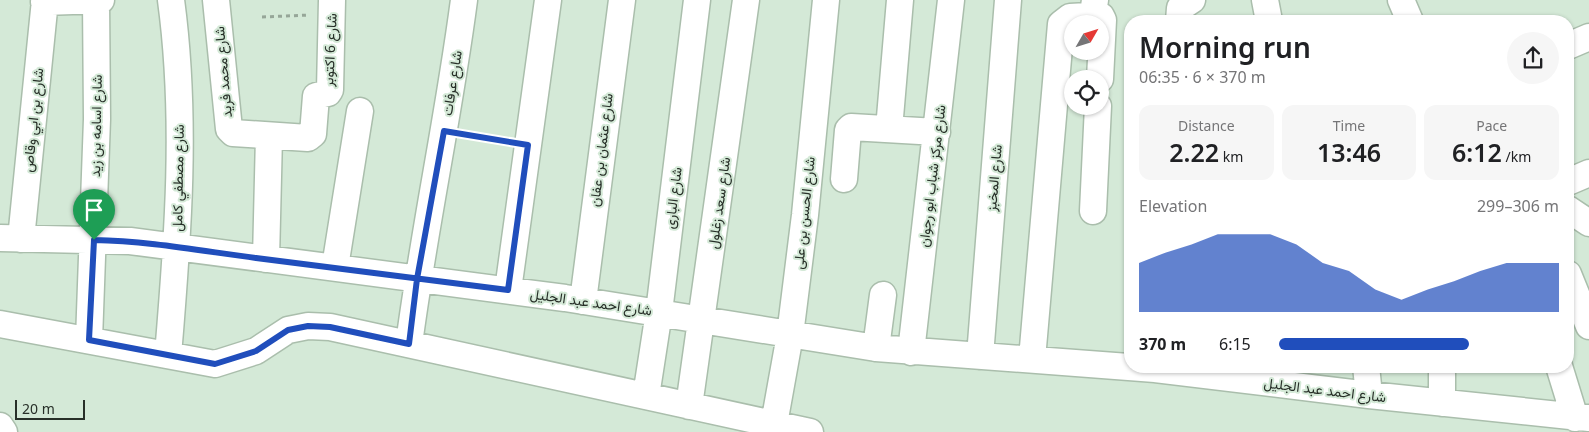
<!DOCTYPE html>
<html lang="en">
<head>
<meta charset="utf-8">
<style>
	:root { --surface:#fff; --page:#f6f6f6; --text:#202124; --muted:#757577; --accent:#204ebc }
	body { margin:0; font-family:"Noto Sans",Vazirmatn,sans-serif; background:var(--page); color:var(--text); height:100vh; display:flex; flex-direction:column; font-size:19px; white-space:nowrap }
	* { box-sizing:border-box; margin:0 }
	p { font-size:16px; color:var(--muted) }
	.icon { flex:none; width:28px; height:28px; fill:none; stroke:currentColor; stroke-width:2; stroke-linecap:round; stroke-linejoin:round }
	.map { position:relative; flex:1; overflow:hidden }
	.drawer { position:absolute; left:1124px; top:15px; width:450px; height:358px; display:flex; flex-direction:column; background:var(--surface); border-radius:20px; box-shadow:0 1px 4px #0004 }
	.drawer>* { flex:none }
	.needle { width:32px; rotate:51deg }
	.buttons { position:absolute; left:1064px; top:15px; display:grid; gap:10px }
	.buttons a { display:grid; place-items:center; width:45px; height:45px; border-radius:50%; background:var(--surface); box-shadow:0 1px 4px #0004; font-size:25px }
	.scale { position:absolute; left:15px; bottom:12px; width:70px; box-sizing:border-box; padding-left:5px; border:2px solid #272f28; border-top:0; font-size:14px; line-height:18px; white-space:nowrap; color:#272f28; -webkit-text-stroke:4px #d4e9d7; paint-order:stroke }
	.pin { position:absolute; display:grid; place-items:center; width:42px; height:42px; color:#fff; margin:-51px -21px; border-radius:50% 50% 50% 0; rotate:-45deg; box-shadow:0 0 5px #0007 }
	.pin .icon { rotate:45deg }
	.round { display:grid; place-items:center; flex:none; width:52px; height:52px; border-radius:26px; background:var(--page) }
	.headline { display:flex; align-items:center; justify-content:space-between; height:85px; padding:0 15px }
	h1 { font-size:28px; font-weight:600; line-height:38px }
	.figures { display:grid; grid-template-columns:repeat(3,1fr); gap:8px; height:85px; padding:5px 15px }
	.figures div { display:grid; align-content:center; border-radius:12px; background:var(--page); text-align:center }
	.figures b { font-size:25px; font-weight:600 }
	.figures small { font-size:14px; font-weight:400 }
	.figures p { font-size:14px }
	.chart { height:140px; padding:10px 15px }
	.chart p { display:flex; justify-content:space-between }
	.chart svg { width:100%; height:90px; margin-top:5px; fill:var(--accent); opacity:.7 }
	ul { padding:0 15px; list-style:none; font-size:16px }
	li { display:grid; grid-template-columns:80px 60px 1fr; align-items:center; height:38px }
	li i { height:12px; border-radius:6px; background:var(--accent) }
	.map>svg:first-child { display:block }
	.lines { fill:none; stroke-linecap:round; stroke-linejoin:round }
	.street-casing { stroke:#aabeac; stroke-width:29 }
	.path { stroke:#96a698; stroke-width:3; stroke-dasharray:4 4; stroke-linecap:butt }
	.street { stroke:#fff; stroke-width:26 }
	.route-casing { stroke:#fff; stroke-width:10 }
	.route { stroke:#204ebc; stroke-width:6 }
	.labels { text-anchor:middle; stroke-width:4; stroke-linejoin:round; paint-order:stroke }
	.street-label { font-size:14px; fill:#272f28; stroke:#d4e9d7 }
</style>
</head>
<body>
<div class="map">
<svg width="1589" height="432" viewBox="0 0 1589 432">
	<rect width="100%" height="100%" fill="#d4e9d7"/>
	<g class="lines">
		<defs>
			<path id="street" d="M 216,0 L 229,129 L 233,133 L 308,138 L 313,134 L 316,96 L 328,93 L 330,90 L 332,0
				M 1265,0 L 1269,21
				M 1401,0 L 1410,21
				M 44,2 L 101,0
				M 1093,14 L 1101,16 L 1103,20 L 1100,79
				M 1179,21 L 1180,8 L 1192,0
				M 1568,46 L 1589,37
				M 889,129 L 900,0
				M 844,179 L 848,130 L 851,127 L 937,132
				M 1568,182 L 1589,173
				M 1568,209 L 1589,223
				M 1093,211 L 1098,106
				M 0,238 L 130,241 L 565,298 L 876,348 L 1155,369 L 1369,395 L 1589,418
				M 21,239 L 45,0
				M 266,259 L 269,136
				M 335,267 L 360,111
				M 1568,274 L 1589,326
				M 508,290 L 548,0
				M 583,301 L 622,0
				M 0,324 L 215,364 L 256,351 L 288,330 L 308,326 L 330,327 L 810,432
				M 89,340 L 97,119 L 96,0
				M 409,344 C 424,229 449,115 464,0
				M 876,348 L 883,295
				M 911,352 L 951,0
				M 168,355 C 178,237 187,118 171,0
				M 980,356 L 1008,0
				M 1032,359 L 1061,24 L 1070,17 L 1088,16 L 1093,14 L 1095,0
				M 1366,366 L 1369,395
				M 1442,366 L 1442,403
				M 1559,366 L 1575,418
				M 646,396 L 659,312 L 697,0
				M 689,406 L 746,0
				M 774,424 L 790,335 L 805,215 L 826,0
				M 0,426 L 4,432"/>
		</defs>
		<!-- street casing -->
		<use href="#street" class="street-casing"/>
		<!-- path -->
		<path class="path" d="M 262,17 L 309,15
			M 467,135 L 505,142"/>
		<!-- street -->
		<use href="#street" class="street"/>
	</g>
	<g class="lines">
		<defs>
			<path id="route" d="M 94,240 C 148,241 202,251 256,258 C 340,269 424,279 508,290 L 528,145 L 444,131 L 417,279 L 409,344 L 330,327 L 308,326 L 288,330 L 256,351 L 215,364 L 89,340 L 94,240"/>
		</defs>
		<!-- route casing -->
		<use href="#route" class="route-casing"/>
		<!-- route -->
		<use href="#route" class="route"/>
	</g>
	<g class="labels">
		<!-- street labels -->
		<g class="street-label">
			<text transform="translate(330 50) rotate(-87)" y="5">شارع 6 اكتوبر</text>
			<text transform="translate(223 72) rotate(-95)" y="5">شارع محمد فريد</text>
			<text transform="translate(452 83) rotate(-81)" y="5">شارع عرفات</text>
			<text transform="translate(33 120) rotate(-84)" y="5">شارع بن ابي وقاص</text>
			<text transform="translate(96 126) rotate(-89)" y="5">شارع اسامه بن زيد</text>
			<text transform="translate(601 150) rotate(-83)" y="5">شارع عثمان بن عفان</text>
			<text transform="translate(932 176) rotate(-83)" y="5">شارع مركز شباب ابو رجوان</text>
			<text transform="translate(178 178) rotate(-89)" y="5">شارع مصطفي كامل</text>
			<text transform="translate(994 178) rotate(-85)" y="5">شارع المخبز</text>
			<text transform="translate(673 198) rotate(-83)" y="5">شارع البارى</text>
			<text transform="translate(719 203) rotate(-82)" y="5">شارع سعد زغلول</text>
			<text transform="translate(804 213) rotate(-84)" y="5">شارع الحسن بن على</text>
			<text transform="translate(591 302) rotate(8)" y="5">شارع احمد عبد الجليل</text>
			<text transform="translate(1325 390) rotate(7)" y="5">شارع احمد عبد الجليل</text>
		</g>
	</g>
</svg>
<div class="buttons">
<a><svg class="needle" viewBox="-14 -14 28 28"><path d="M0-13l5 13h-10z" fill="#e53935"/><path d="M0 13l5-13h-10z" fill="#757577"/></svg></a>
<a><svg class="icon" aria-label="locate" viewBox="0 0 24 24"><circle cx="12" cy="12" r="6"/><path d="M12 2v4M12 18v4M2 12h4M18 12h4"/></svg></a>
</div>
<div class="scale">20 m</div>
<div class="pin" style="left:94px;top:240px;background:#1e9e55"><svg class="icon" aria-label="arrive" viewBox="0 0 24 24"><path d="M6 21V4h12l-3 4 3 4H6"/></svg></div>
<section class="drawer">
<div class="headline"><div><h1>Morning run</h1><p>06:35 · 6 × 370 m</p></div><a class="round"><svg class="icon" aria-label="share" viewBox="0 0 24 24"><path d="M12 15V3M7 8l5-5 5 5M5 13v7h14v-7"/></svg></a></div>
<div class="figures">
<div><p>Distance</p><b>2.22<small> km</small></b></div>
<div><p>Time</p><b>13:46</b></div>
<div><p>Pace</p><b>6:12<small> /km</small></b></div>
</div>
<div class="chart"><p><span>Elevation</span>299–306 m</p>
<svg viewBox="0 0 160 44" preserveAspectRatio="none"><path d="M0 44V20L10 15L20 11L30 6L40 6L50 6L60 11L70 20L80 24L90 33L100 38L110 33L120 29L130 24L140 20L150 20L160 20V44z"/></svg>
</div>
<ul>
<li><b>370 m</b>6:15<i style="width:68%"></i></li>
</ul>
</section>
</div>
</body>
</html>
